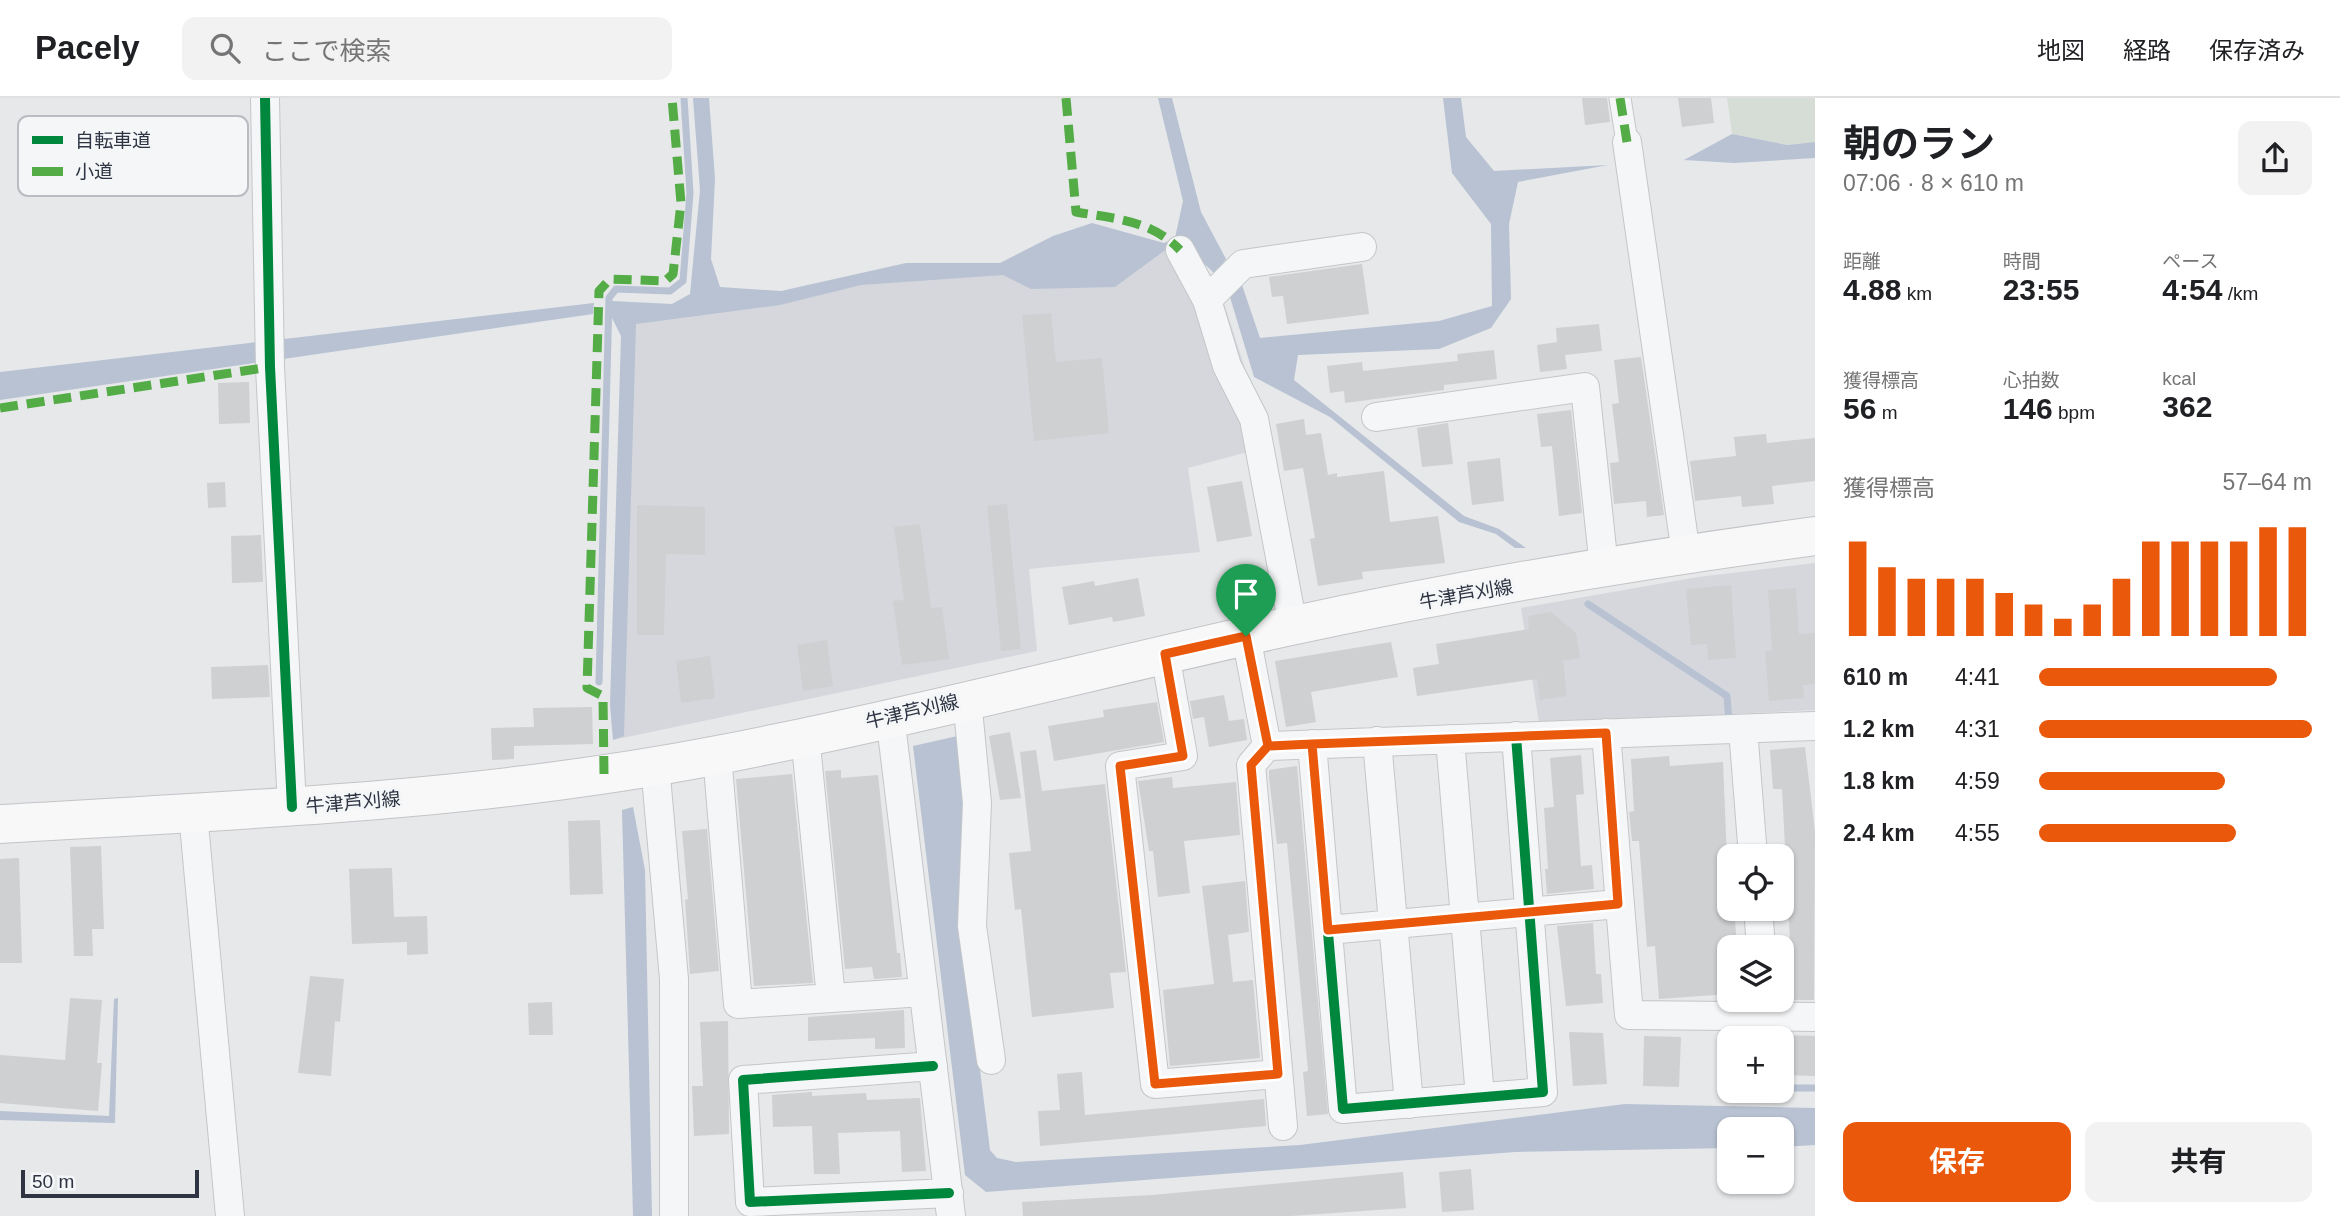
<!DOCTYPE html>
<html lang="ja">
<head>
<meta charset="utf-8">
<style>
	:root { --surface:#fff; --page:#f2f2f2; --text:#202124; --muted:#757577; --line:#e0e0e0; --accent:#ea580c }
	body { margin:0; font-family:Arial,"Noto Sans JP",sans-serif; background:var(--page); color:var(--text); height:100vh; display:flex; flex-direction:column; font-size:26px; white-space:nowrap }
	* { box-sizing:border-box; margin:0 }
	p { font-size:23px; color:var(--muted) }
	.icon { flex:none; width:38px; height:38px; fill:none; stroke:currentColor; stroke-width:2; stroke-linecap:round; stroke-linejoin:round }
	.map { position:relative; flex:1; overflow:hidden }
	.side { display:flex; flex-direction:column; background:var(--surface); width:525px }
	.side>* { flex:none }
	.buttons { position:absolute; left:1717px; top:746px; display:grid; gap:14px }
	.buttons a { display:grid; place-items:center; width:77px; height:77px; border-radius:14px; background:var(--surface); box-shadow:0 2px 5px #0004; font-size:35px }
	.scale { position:absolute; left:21px; bottom:18px; width:178px; box-sizing:border-box; padding-left:7px; border:4px solid #2e3442; border-top:0; font-size:19px; line-height:24px; white-space:nowrap; color:#2e3442; -webkit-text-stroke:5px #f4f6f8; paint-order:stroke }
	.pin { position:absolute; display:grid; place-items:center; width:60px; height:60px; color:#fff; margin:-72px -30px; border-radius:50% 50% 50% 0; rotate:-45deg; box-shadow:0 0 7px #0007 }
	.pin .icon { rotate:45deg }
	.round { display:grid; place-items:center; flex:none; width:74px; height:74px; border-radius:14px; background:var(--page) }
	.headline { display:flex; align-items:center; justify-content:space-between; height:119px; padding:0 28px }
	h1 { font-size:38px; font-weight:700; line-height:52px }
	.metrics { display:grid; grid-template-columns:repeat(3,1fr); gap:10px; height:119px; padding:7px 28px }
	.metrics div { display:grid; align-content:center }
	.metrics b { font-size:30px; font-weight:700 }
	.metrics small { font-size:19px; font-weight:400 }
	.metrics p { font-size:19px }
	.chart { height:196px; padding:14px 28px }
	.chart p { display:flex; justify-content:space-between }
	.chart svg { width:100%; height:126px; margin-top:7px; stroke:var(--accent); stroke-width:6 }
	.cta { display:flex; gap:14px; margin-top:auto; padding:14px 28px }
	.cta a { flex:1; height:80px; border-radius:14px; background:var(--accent); color:#fff; font-size:28px; font-weight:700; line-height:80px; text-align:center }
	.cta a+a { background:var(--page); color:var(--text) }
	ul { padding:0 28px; list-style:none; font-size:23px }
	li { display:grid; grid-template-columns:112px 84px 1fr; align-items:center; height:52px }
	li i { height:18px; border-radius:9px; background:var(--accent) }
	header { display:flex; align-items:center; gap:42px; box-sizing:border-box; height:98px; padding:0 35px; background:var(--surface); border-bottom:2px solid var(--line) }
	header strong { font-size:33px }
	nav { display:flex; gap:38px; margin-inline-start:auto; font-size:24px }
	.search { width:490px; height:63px; background:var(--page); display:flex; align-items:center; gap:18px; box-sizing:border-box; padding:0 24px; border-radius:14px; color:var(--muted); font-size:26px }
	main { display:flex; flex:1; min-height:0 }
	.map>svg:first-child { display:block }
	.built { fill:#d5d7dd }
	.green { fill:#d6ddd7 }
	.water { fill:#b8c2d2 }
	.lines { fill:none; stroke-linecap:round; stroke-linejoin:round }
	.stream { stroke:#b8c2d2; stroke-width:7 }
	.building { fill:#ced0d2 }
	.pedestrian-casing { stroke:#c4c6c8; stroke-width:23 }
	.minor-casing { stroke:#c4c6c8; stroke-width:30 }
	.primary-casing { stroke:#c3c4c7; stroke-width:40 }
	.pedestrian { stroke:#f5f6f7; stroke-width:21 }
	.minor { stroke:#f5f6f7; stroke-width:28 }
	.primary { stroke:#f8f8f8; stroke-width:38 }
	.quiet { stroke:#54ac46; stroke-width:9; stroke-dasharray:18 9; stroke-linecap:butt }
	.cycleway-casing { stroke:#f4f6f8; stroke-width:15 }
	.cycleway { stroke:#00873e; stroke-width:10 }
	.route-casing { stroke:#fff; stroke-width:14 }
	.route { stroke:#ea580c; stroke-width:9 }
	.labels { text-anchor:middle; stroke-width:7; stroke-linejoin:round; paint-order:stroke }
	.street-label { font-size:19px; fill:#2e3442; stroke:#f4f6f8 }
	.key { fill:#f4f6f8; stroke:#b9bcc1; stroke-width:2 }
	.key-label { font-size:19px; fill:#2e3442 }
</style>
</head>
<body>
<header>
<strong>Pacely</strong>
<div class="search"><svg class="icon" aria-label="search" viewBox="0 0 24 24"><circle cx="10" cy="10" r="6"/><path d="M15 15l6 6"/></svg>ここで検索</div>
<nav><a>地図</a><a>経路</a><a>保存済み</a></nav>
</header>
<main>
<div class="map">
<svg width="1815" height="1118" viewBox="0 0 1815 1118">
	<rect width="100%" height="100%" fill="#e6e8ea"/>
	<!-- built -->
	<path class="built" d="M 1179,145 L 1222,199 L 1270,348 L 1188,370 L 1200,454 L 1029,471 L 1037,553 L 613,642 L 629,217 Z
		M 1815,465 L 1815,612 L 1539,625 L 1521,510 L 1698,479 Z"/>
	<!-- green -->
	<path class="green" d="M 1727,0 L 1815,0 L 1815,44 L 1787,47 L 1732,36 Z"/>
	<!-- water -->
	<path class="water" d="M 693,0 L 709,0 L 715,81 L 711,161 L 720,189 L 781,193 L 906,165 L 1000,165 L 1053,138 L 1092,125 L 1164,145 L 1175,140 L 1183,103 L 1158,0 L 1172,0 L 1201,114 L 1226,161 L 1215,176 L 1184,146 L 1168,150 L 1115,189 L 1031,191 L 1003,177 L 861,187 L 780,207 L 636,226 L 624,638 L 613,642 L 610,607 L 621,238 L 612,220 L 612,203 L 672,206 L 690,196 L 700,92 Z
		M 1443,0 L 1461,0 L 1466,39 L 1494,73 L 1608,67 L 1518,84 L 1509,126 L 1511,201 L 1491,230 L 1439,251 L 1298,257 L 1294,282 L 1464,418 L 1499,431 L 1526,450 L 1515,450 L 1496,436 L 1459,424 L 1330,319 L 1254,279 L 1230,199 L 1242,187 L 1260,240 L 1439,223 L 1492,208 L 1491,126 L 1452,75 Z
		M 1732,36 L 1787,47 L 1815,44 L 1815,60 L 1734,65 L 1684,62 Z
		M 594,205 L 593,216 L 0,302 L 0,274 Z
		M 962,637 L 968,705 L 962,828 L 990,1052 L 997,1060 L 1016,1064 L 1300,1047 L 1625,1006 L 1815,1010 L 1815,1047 L 1782,1049 L 1782,1031 L 1729,1031 L 1729,1050 L 1515,1054 L 986,1094 L 965,1077 L 913,648 Z
		M 633,709 L 645,772 L 652,1118 L 633,1118 L 622,712 Z
		M 118,900 L 115,1025 L 0,1022 L 0,1013 L 109,1018 L 114,901 Z"/>
	<g class="lines">
		<!-- stream -->
		<path class="stream" d="M 1588,506 L 1727,598 L 1729,625
			M 599,584 L 609,200 L 616,191 L 670,193 L 683,183 L 690,95 L 684,0
			M 1756,923 L 1757,940
			M 1782,990 L 1815,990"/>
	</g>
	<!-- building -->
	<path class="building" d="M 1582,0 L 1607,0 L 1610,24 L 1585,27 Z
		M 1678,0 L 1711,0 L 1714,25 L 1682,29 Z
		M 1362,166 L 1369,216 L 1287,226 L 1283,198 L 1272,199 L 1269,179 Z
		M 1051,215 L 1056,264 L 1102,260 L 1109,335 L 1034,343 L 1022,217 Z
		M 1599,226 L 1602,253 L 1565,257 L 1567,271 L 1540,274 L 1537,247 L 1557,244 L 1556,230 Z
		M 1494,252 L 1497,281 L 1444,287 L 1444,292 L 1345,305 L 1344,293 L 1330,295 L 1327,268 L 1362,264 L 1363,273 L 1458,263 L 1457,256 Z
		M 1641,259 L 1664,417 L 1647,419 L 1646,403 L 1614,406 L 1610,365 L 1619,364 L 1612,306 L 1619,305 L 1614,262 Z
		M 249,284 L 250,325 L 219,326 L 218,285 Z
		M 1571,312 L 1582,415 L 1559,418 L 1552,348 L 1541,349 L 1537,316 Z
		M 1304,321 L 1306,337 L 1321,335 L 1328,377 L 1337,375 L 1337,379 L 1384,373 L 1390,424 L 1438,418 L 1445,465 L 1362,474 L 1363,481 L 1318,488 L 1310,441 L 1315,440 L 1303,370 L 1284,373 L 1276,326 Z
		M 1448,325 L 1453,366 L 1422,369 L 1417,330 Z
		M 1766,336 L 1767,345 L 1815,340 L 1815,383 L 1772,388 L 1774,406 L 1742,409 L 1741,398 L 1695,403 L 1690,363 L 1736,358 L 1734,339 Z
		M 1500,360 L 1504,403 L 1472,407 L 1467,364 Z
		M 1242,383 L 1252,438 L 1217,444 L 1207,389 Z
		M 225,384 L 226,409 L 208,410 L 207,385 Z
		M 1007,406 L 1021,551 L 1001,553 L 987,408 Z
		M 637,407 L 705,409 L 705,457 L 666,456 L 664,537 L 637,537 Z
		M 920,426 L 931,510 L 942,509 L 949,561 L 902,567 L 893,503 L 904,502 L 894,429 Z
		M 261,437 L 263,484 L 232,485 L 231,438 Z
		M 1138,480 L 1145,518 L 1113,524 L 1112,519 L 1069,527 L 1062,489 L 1094,483 L 1095,488 Z
		M 1731,487 L 1736,560 L 1708,562 L 1707,546 L 1691,547 L 1686,491 Z
		M 1796,490 L 1799,536 L 1815,535 L 1815,586 L 1803,587 L 1804,600 L 1769,603 L 1765,553 L 1772,553 L 1768,492 Z
		M 1551,514 L 1576,535 L 1580,560 L 1563,563 L 1567,598 L 1540,602 L 1537,581 L 1417,598 L 1413,570 L 1439,566 L 1436,546 L 1529,531 L 1528,518 Z
		M 827,542 L 833,588 L 803,593 L 797,547 Z
		M 1391,544 L 1398,579 L 1311,594 L 1316,624 L 1286,629 L 1275,563 Z
		M 710,558 L 715,600 L 681,605 L 676,563 Z
		M 268,567 L 270,599 L 212,601 L 211,569 Z
		M 1224,597 L 1229,623 L 1244,621 L 1247,642 L 1209,649 L 1204,619 L 1193,621 L 1190,603 Z
		M 1157,604 L 1164,644 L 1054,663 L 1048,628 L 1104,619 L 1103,612 Z
		M 592,609 L 593,646 L 514,648 L 514,661 L 492,662 L 491,630 L 534,629 L 533,610 Z
		M 1010,634 L 1021,700 L 1000,702 L 989,638 Z
		M 1805,649 L 1815,734 L 1814,902 L 1793,902 L 1782,691 L 1773,691 L 1770,652 Z
		M 1036,652 L 1042,693 L 1105,686 L 1126,874 L 1110,875 L 1114,910 L 1032,919 L 1021,811 L 1015,812 L 1009,755 L 1031,753 L 1020,654 Z
		M 1581,657 L 1584,696 L 1576,697 L 1581,768 L 1592,767 L 1594,791 L 1547,796 L 1545,771 L 1548,771 L 1544,710 L 1554,709 L 1550,660 Z
		M 1669,658 L 1670,668 L 1723,664 L 1729,810 L 1734,810 L 1737,848 L 1729,849 L 1729,896 L 1659,901 L 1655,848 L 1647,849 L 1639,743 L 1632,743 L 1629,714 L 1634,713 L 1631,661 Z
		M 1297,668 L 1328,1016 L 1307,1018 L 1303,974 L 1308,973 L 1287,745 L 1277,746 L 1269,680 L 1269,672 Z
		M 841,672 L 841,680 L 878,677 L 897,855 L 900,855 L 902,879 L 874,881 L 872,869 L 845,871 L 825,673 Z
		M 792,676 L 813,885 L 754,888 L 736,681 Z
		M 1172,679 L 1173,690 L 1236,684 L 1240,737 L 1184,743 L 1190,795 L 1158,799 L 1153,753 L 1149,753 L 1138,683 Z
		M 600,722 L 603,796 L 570,797 L 568,723 Z
		M 707,731 L 719,873 L 690,876 L 685,802 L 688,801 L 682,733 Z
		M 101,748 L 104,831 L 92,831 L 93,858 L 74,858 L 70,749 Z
		M 19,760 L 22,865 L 0,865 L 0,761 Z
		M 392,770 L 394,819 L 427,818 L 428,856 L 407,857 L 407,844 L 352,846 L 349,771 Z
		M 1245,783 L 1249,834 L 1228,837 L 1233,884 L 1253,882 L 1260,960 L 1170,968 L 1163,892 L 1214,886 L 1202,788 Z
		M 1593,825 L 1596,876 L 1601,876 L 1603,905 L 1566,908 L 1557,828 Z
		M 310,878 L 344,881 L 340,924 L 335,923 L 331,978 L 298,975 Z
		M 70,900 L 102,902 L 97,965 L 102,965 L 98,1013 L 0,1005 L 0,957 L 65,962 Z
		M 552,904 L 553,937 L 529,937 L 528,905 Z
		M 904,912 L 905,950 L 875,951 L 875,940 L 808,943 L 808,919 Z
		M 728,923 L 729,1036 L 694,1038 L 692,988 L 703,988 L 700,924 Z
		M 1569,934 L 1603,935 L 1607,986 L 1573,988 Z
		M 1782,937 L 1815,938 L 1815,978 L 1782,977 Z
		M 1644,938 L 1681,939 L 1679,989 L 1643,988 Z
		M 1082,974 L 1085,1017 L 1264,1001 L 1266,1028 L 1040,1048 L 1038,1013 L 1060,1012 L 1057,976 Z
		M 812,994 L 812,998 L 866,995 L 867,1002 L 920,1000 L 926,1073 L 902,1074 L 900,1033 L 838,1035 L 840,1076 L 814,1076 L 812,1028 L 773,1029 L 772,997 Z
		M 1471,1071 L 1474,1112 L 1442,1114 L 1439,1074 Z
		M 1403,1074 L 1406,1110 L 1291,1118 L 1023,1118 L 1022,1104 L 1152,1097 Z"/>
	<g class="lines">
		<defs>
			<path id="pedestrian" d="M 1620,0 L 1627,44"/>
			<path id="minor" d="M 265,0 L 270,269 L 292,709
				M 1627,44 L 1686,456
				M 1180,152 L 1207,202 L 1227,268 L 1254,321 L 1293,528
				M 1207,202 L 1243,166 L 1362,149
				M 1376,319 L 1585,289 L 1604,470
				M 1246,538 L 1267,648 L 1251,667 L 1283,1028
				M 1165,556 L 1183,658 L 1120,668 L 1155,986 L 1278,976
				M 967,601 L 977,705 L 972,828 L 991,962
				M 890,618 L 951,1118
				M 1743,631 L 1753,758
				M 1606,635 L 1629,917 L 1815,919
				M 805,637 L 831,900
				M 1450,641 L 1480,999
				M 1377,643 L 1409,1006
				M 1312,646 L 1343,1011 L 1543,994 L 1516,638
				M 1267,648 L 1815,628
				M 717,657 L 738,906 L 924,894
				M 655,667 L 674,881 L 674,1118
				M 193,715 L 230,1118
				M 1758,810 L 1761,849
				M 1328,832 L 1618,806
				M 933,968 L 743,982 L 750,1104 L 949,1095"/>
			<path id="primary" d="M 0,726 C 240,712 481,703 718,657 C 908,620 1097,571 1286,529 C 1461,491 1638,462 1815,438"/>
		</defs>
		<!-- pedestrian casing -->
		<use href="#pedestrian" class="pedestrian-casing"/>
		<!-- minor casing -->
		<use href="#minor" class="minor-casing"/>
		<!-- primary casing -->
		<use href="#primary" class="primary-casing"/>
		<!-- pedestrian -->
		<use href="#pedestrian" class="pedestrian"/>
		<!-- minor -->
		<use href="#minor" class="minor"/>
		<!-- primary -->
		<use href="#primary" class="primary"/>
		<!-- quiet -->
		<path class="quiet" d="M 1066,0 L 1076,114 C 1116,121 1151,122 1180,152
			M 1620,0 L 1627,44
			M 0,310 L 270,269
			M 604,676 L 603,598 L 587,590 L 599,193 L 610,181 L 665,183 L 673,176 L 681,105 L 672,0"/>
		<defs>
			<path id="cycleway" d="M 265,0 L 270,269 L 292,709
				M 1165,556 L 1183,658 L 1120,668 L 1155,986 L 1278,976
				M 1312,646 L 1343,1011 L 1543,994 L 1516,638
				M 933,968 L 743,982 L 750,1104 L 949,1095"/>
		</defs>
		<!-- cycleway casing -->
		<use href="#cycleway" class="cycleway-casing"/>
		<!-- cycleway -->
		<use href="#cycleway" class="cycleway"/>
	</g>
	<g class="lines">
		<defs>
			<path id="route" d="M 1246,538 L 1165,556 L 1183,658 L 1120,668 L 1155,986 L 1278,976 L 1251,667 L 1268,648 L 1312,646 L 1606,635 L 1618,806 L 1328,832 L 1312,646 L 1268,648 L 1246,538"/>
		</defs>
		<!-- route casing -->
		<use href="#route" class="route-casing"/>
		<!-- route -->
		<use href="#route" class="route"/>
	</g>
	<g class="labels">
		<!-- street labels -->
		<g class="street-label">
			<text transform="translate(1466 496) rotate(-10)" y="7">牛津芦刈線</text>
			<text transform="translate(912 613) rotate(-13)" y="7">牛津芦刈線</text>
			<text transform="translate(353 704) rotate(-5)" y="7">牛津芦刈線</text>
		</g>
	</g>
	<!-- legend -->
	<rect x="18" y="18" width="230" height="80" rx="10" class="key"/>
	<rect x="32" y="38" width="31" height="8" fill="#00873e"/>
	<rect x="32" y="69" width="31" height="9" fill="#54ac46"/>
	<g class="key-label">
		<text x="75" y="49">自転車道</text>
		<text x="75" y="80">小道</text>
	</g>
</svg>
<div class="buttons">
<a><svg class="icon" aria-label="locate" viewBox="0 0 24 24"><circle cx="12" cy="12" r="6"/><path d="M12 2v4M12 18v4M2 12h4M18 12h4"/></svg></a>
<a><svg class="icon" aria-label="layers" viewBox="0 0 24 24"><path d="M12 4l9 5-9 5-9-5zM3 14l9 5 9-5"/></svg></a>
<a>+</a>
<a>−</a>
</div>
<div class="scale">50 m</div>
<div class="pin" style="left:1246px;top:538px;background:#1e9e55"><svg class="icon" aria-label="arrive" viewBox="0 0 24 24"><path d="M6 21V4h12l-3 4 3 4H6"/></svg></div>
</div>
<section class="side">
<div class="headline"><div><h1>朝のラン</h1><p>07:06 · 8 × 610 m</p></div><a class="round"><svg class="icon" aria-label="share" viewBox="0 0 24 24"><path d="M12 15V3M7 8l5-5 5 5M5 13v7h14v-7"/></svg></a></div>
<div class="metrics">
<div><p>距離</p><b>4.88<small> km</small></b></div>
<div><p>時間</p><b>23:55</b></div>
<div><p>ペース</p><b>4:54<small> /km</small></b></div>
</div>
<div class="metrics">
<div><p>獲得標高</p><b>56<small> m</small></b></div>
<div><p>心拍数</p><b>146<small> bpm</small></b></div>
<div><p>kcal</p><b>362</b></div>
</div>
<div class="chart"><p><span>獲得標高</span>57–64 m</p>
<svg viewBox="0 0 160 44" preserveAspectRatio="none"><path d="M5 44V11M15 44V20M25 44V24M35 44V24M45 44V24M55 44V29M65 44V33M75 44V38M85 44V33M95 44V24M105 44V11M115 44V11M125 44V11M135 44V11M145 44V6M155 44V6"/></svg>
</div>
<ul>
<li><b>610 m</b>4:41<i style="width:87%"></i></li>
<li><b>1.2 km</b>4:31<i style="width:100%"></i></li>
<li><b>1.8 km</b>4:59<i style="width:68%"></i></li>
<li><b>2.4 km</b>4:55<i style="width:72%"></i></li>
</ul>
<div class="cta"><a>保存</a><a>共有</a></div>
</section>
</main>
</body>
</html>
